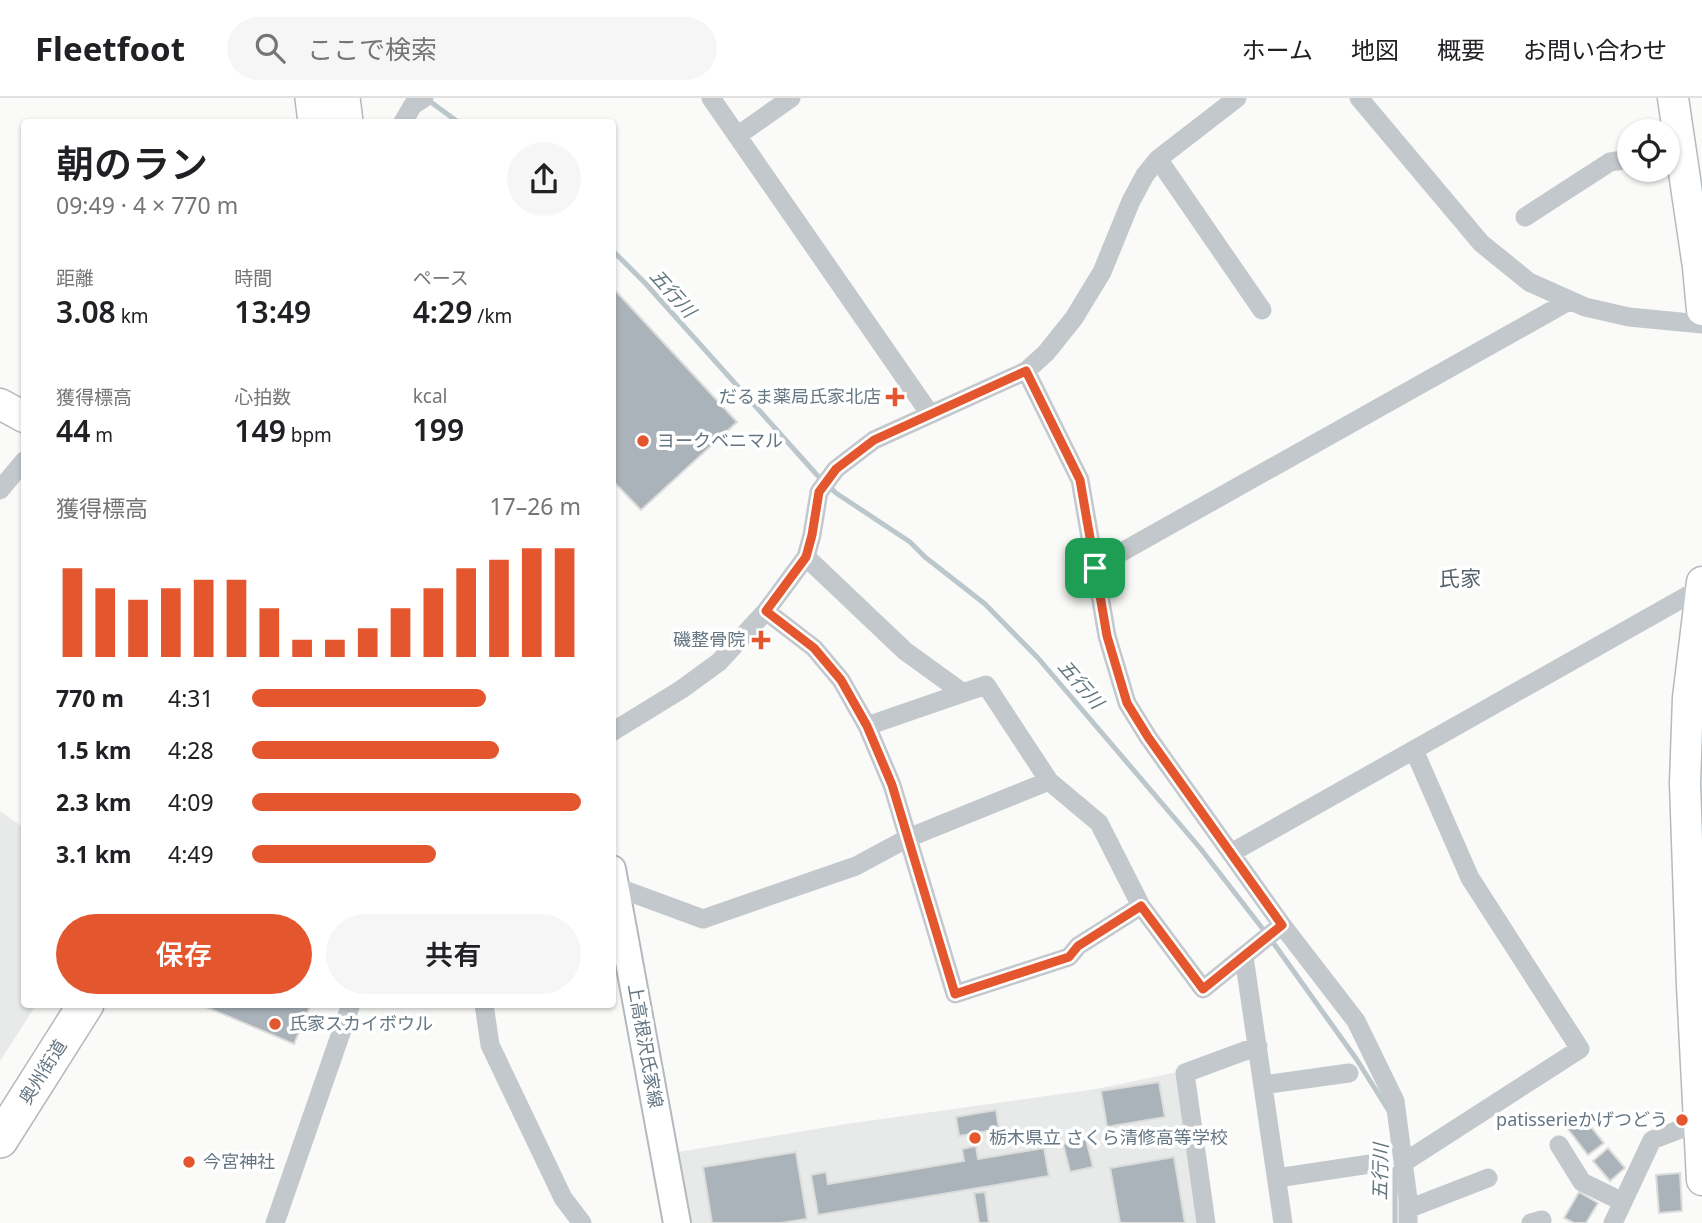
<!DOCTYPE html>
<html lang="ja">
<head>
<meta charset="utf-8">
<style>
	:root { --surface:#fff; --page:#f6f6f6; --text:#202124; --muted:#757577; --line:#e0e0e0; --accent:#e4572e }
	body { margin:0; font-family:"Noto Sans","Noto Sans JP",sans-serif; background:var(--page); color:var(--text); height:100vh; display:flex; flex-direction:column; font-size:26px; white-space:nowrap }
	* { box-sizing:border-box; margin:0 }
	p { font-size:23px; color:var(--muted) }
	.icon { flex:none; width:38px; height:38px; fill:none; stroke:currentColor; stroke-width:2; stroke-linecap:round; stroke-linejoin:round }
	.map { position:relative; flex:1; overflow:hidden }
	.drawer { position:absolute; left:21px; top:21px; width:595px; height:889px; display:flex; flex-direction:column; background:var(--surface); border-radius:7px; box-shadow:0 2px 5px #0004 }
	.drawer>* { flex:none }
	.tools { position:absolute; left:1617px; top:21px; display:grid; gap:14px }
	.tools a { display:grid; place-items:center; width:63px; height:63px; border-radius:50%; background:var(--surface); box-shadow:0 2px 5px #0004; font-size:35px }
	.pin { position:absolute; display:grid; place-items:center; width:60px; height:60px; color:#fff; margin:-30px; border-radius:14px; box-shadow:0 4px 10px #0006 }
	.round { display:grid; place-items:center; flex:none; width:74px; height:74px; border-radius:37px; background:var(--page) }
	.summary { display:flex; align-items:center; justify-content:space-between; height:119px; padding:0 35px }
	h1 { font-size:38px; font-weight:600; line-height:52px }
	.stats { display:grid; grid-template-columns:repeat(3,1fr); gap:10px; height:119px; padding:7px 35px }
	.stats div { display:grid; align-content:center }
	.stats b { font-size:30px; font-weight:600 }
	.stats small { font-size:19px; font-weight:400 }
	.stats p { font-size:19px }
	.chart { height:196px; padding:14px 35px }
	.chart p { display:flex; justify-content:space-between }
	.chart svg { width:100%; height:126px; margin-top:7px; stroke:var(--accent); stroke-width:6 }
	.cta { display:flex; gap:14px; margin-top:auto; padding:14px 35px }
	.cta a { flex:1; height:80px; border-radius:42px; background:var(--accent); color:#fff; font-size:28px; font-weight:600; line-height:80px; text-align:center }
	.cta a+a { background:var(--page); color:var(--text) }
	ul { padding:0 35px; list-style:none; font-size:23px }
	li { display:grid; grid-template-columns:112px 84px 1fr; align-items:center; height:52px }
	li i { height:18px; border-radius:9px; background:var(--accent) }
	header { display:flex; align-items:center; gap:42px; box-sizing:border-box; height:98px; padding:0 35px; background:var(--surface); border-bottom:2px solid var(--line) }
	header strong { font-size:33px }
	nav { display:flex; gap:38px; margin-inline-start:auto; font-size:24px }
	.search { width:490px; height:63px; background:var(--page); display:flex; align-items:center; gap:18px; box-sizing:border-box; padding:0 24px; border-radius:38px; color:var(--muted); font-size:26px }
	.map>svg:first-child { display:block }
	.built { fill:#e8e9e9 }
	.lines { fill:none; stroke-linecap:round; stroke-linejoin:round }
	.stream { stroke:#bbc7cb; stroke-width:5 }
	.building { fill:#aab3b9; stroke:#dcdcda; stroke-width:2 }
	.secondary-casing { stroke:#b3babf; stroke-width:30 }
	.primary-casing { stroke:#b5babe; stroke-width:33 }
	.highway-casing { stroke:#b4b9bd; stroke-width:38 }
	.street { stroke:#c3c8cc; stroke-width:19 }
	.secondary { stroke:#fff; stroke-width:26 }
	.primary { stroke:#fff; stroke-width:30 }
	.highway { stroke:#fff; stroke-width:35 }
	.route-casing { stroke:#fff; stroke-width:14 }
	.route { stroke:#e4572e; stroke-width:9 }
	.poi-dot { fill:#e4572e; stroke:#fff; stroke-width:2.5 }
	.labels { text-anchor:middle; stroke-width:7; stroke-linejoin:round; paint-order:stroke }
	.poi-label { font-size:18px; fill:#657683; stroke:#fff; text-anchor:start }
	.street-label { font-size:18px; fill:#657683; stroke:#fff }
	.water-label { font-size:19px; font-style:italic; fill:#60757c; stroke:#fff }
	.quarter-label { font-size:21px; fill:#57646e; stroke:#fff }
</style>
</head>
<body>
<header>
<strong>Fleetfoot</strong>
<div class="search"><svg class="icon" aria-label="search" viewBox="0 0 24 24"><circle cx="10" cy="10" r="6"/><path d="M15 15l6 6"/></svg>ここで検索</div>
<nav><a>ホーム</a><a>地図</a><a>概要</a><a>お問い合わせ</a></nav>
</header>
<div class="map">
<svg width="1702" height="1125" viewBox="0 0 1702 1125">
	<rect width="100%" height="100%" fill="#fafaf8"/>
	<!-- built -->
	<path class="built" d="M 0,713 L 24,730 L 24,906 L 36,907 L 0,963 Z
		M 1178,974 L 1200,1125 L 689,1125 L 678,1054 L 846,1026 L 1096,991 Z"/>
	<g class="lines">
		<!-- stream -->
		<path class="stream" d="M 428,2 L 458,24
			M 612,152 L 646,186 L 817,377 L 836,395 L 910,444 L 925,459 L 985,506 L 1038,560 L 1200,750 L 1266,835
			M 1272,843 L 1357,962 L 1389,1013
			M 1395,1125 L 1395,1071"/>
	</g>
	<!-- building -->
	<path class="building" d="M 612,189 L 737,324 L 641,412 L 612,382 Z
		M 199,906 L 311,906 L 294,946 Z
		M 1159,984 L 1165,1019 L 1107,1029 L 1101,993 Z
		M 996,1012 L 999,1031 L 959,1038 L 956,1019 Z
		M 1583,1019 L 1604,1045 L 1588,1057 L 1568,1031 Z
		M 1086,1041 L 1093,1069 L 1070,1074 L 1063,1046 Z
		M 976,1048 L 978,1061 L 1044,1050 L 1049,1078 L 818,1117 L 811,1077 L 826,1074 L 828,1086 L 964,1063 L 962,1051 Z
		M 1608,1050 L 1625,1070 L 1610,1083 L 1593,1063 Z
		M 796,1054 L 807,1121 L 781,1125 L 712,1125 L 703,1069 Z
		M 1174,1059 L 1185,1125 L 1120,1125 L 1110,1070 Z
		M 1680,1075 L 1682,1113 L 1659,1115 L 1656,1077 Z
		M 985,1094 L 989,1125 L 979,1125 L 974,1095 Z
		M 1579,1094 L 1598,1105 L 1586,1125 L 1574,1125 L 1564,1120 Z"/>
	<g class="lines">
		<defs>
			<path id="secondary" d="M 612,771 L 677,1125"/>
			<path id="primary" d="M 1673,0 L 1698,169 L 1702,212
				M 0,306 L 24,319
				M 1702,484 L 1688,600 L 1685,685 L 1692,888 L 1702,1082"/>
			<path id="highway" d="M 313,0 L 316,24
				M 342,0 L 345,24
				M 0,1042 L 86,906"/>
		</defs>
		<!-- secondary casing -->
		<use href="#secondary" class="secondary-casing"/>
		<!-- primary casing -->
		<use href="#primary" class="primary-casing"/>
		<!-- highway casing -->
		<use href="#highway" class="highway-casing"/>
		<!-- street -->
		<path class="street" d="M 711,0 L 930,316
			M 1359,0 L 1481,145 L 1529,184 L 1585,209 L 1629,219 L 1702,226
			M 403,24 L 413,7 L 424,0
			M 737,38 L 791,0
			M 1158,61 L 1262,212
			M 1525,119 L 1610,64 L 1629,61
			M 1026,273 L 1080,382 L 1107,538 L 1127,605 L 1148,639 L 1282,827 L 1356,923 L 1395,1003 L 1408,1101 L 1408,1125
			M 0,392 L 24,363
			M 806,459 L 905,553 L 963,595
			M 1095,469 L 1569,203
			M 766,513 L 814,550 L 841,582 L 867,628 L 892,687 L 955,896 L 1069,859 L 1078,848 L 1141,808 L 1203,891 L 1282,827
			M 867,628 L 986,587 L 1049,683
			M 612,634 L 682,591 L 719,564 L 766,513 L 806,459 L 812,437 L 819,394 L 836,371 L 874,342 L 1026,273 L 1046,255 L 1074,220 L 1102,174 L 1131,103 L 1145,77 L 1158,61 L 1237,0
			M 1231,755 L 1701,490
			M 616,789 L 703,821 L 856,768 L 908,740 L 1049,683 L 1099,725 L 1141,808
			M 1244,859 L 1283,1125
			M 484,906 L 490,947 L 563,1100 L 582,1125
			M 1263,987 L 1349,975
			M 1559,1047 L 1582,1084 L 1623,1104
			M 1403,1065 L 1580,951 L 1470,780 L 1414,652
			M 1277,1080 L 1370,1066
			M 1408,1111 L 1488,1080
			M 275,1125 L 351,906
			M 1206,1125 L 1185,975 L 1258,948
			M 1531,1125 L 1542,1122
			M 1613,1125 L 1652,1042 L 1699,1024"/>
		<!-- secondary -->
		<use href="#secondary" class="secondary"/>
		<!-- primary -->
		<use href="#primary" class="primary"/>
		<!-- highway -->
		<use href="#highway" class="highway"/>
	</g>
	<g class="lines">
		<defs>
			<path id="route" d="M 1026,273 L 1080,382 L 1107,538 L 1127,605 L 1148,639 L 1282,827 L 1203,891 L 1141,808 L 1078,848 L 1069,859 L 955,896 L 892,687 L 867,628 L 841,582 L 814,550 L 766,513 L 806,459 L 812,437 L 819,394 L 836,371 L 874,342 Z"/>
		</defs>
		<!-- route casing -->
		<use href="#route" class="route-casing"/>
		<!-- route -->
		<use href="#route" class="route"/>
	</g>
	<!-- markers -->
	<g class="poi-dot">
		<path d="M891.5 288.5h7v7h7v7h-7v7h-7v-7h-7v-7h7z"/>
		<circle cx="643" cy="343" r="7"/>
		<path d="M757.5 531.5h7v7h7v7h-7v7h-7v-7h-7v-7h7z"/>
		<circle cx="275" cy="926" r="7"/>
		<circle cx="1682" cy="1022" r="7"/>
		<circle cx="975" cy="1040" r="7"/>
		<circle cx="189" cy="1064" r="7"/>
	</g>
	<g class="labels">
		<!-- poi labels -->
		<g class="poi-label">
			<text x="881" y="305" text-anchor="end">だるま薬局氏家北店</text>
			<text x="657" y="349">ヨークベニマル</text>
			<text x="745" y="548" text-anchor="end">磯整骨院</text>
			<text x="289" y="932">氏家スカイボウル</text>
			<text x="1668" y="1028" text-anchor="end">patisserieかげつどう</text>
			<text x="989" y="1046">栃木県立 さくら清修高等学校</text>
			<text x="203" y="1070">今宮神社</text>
		</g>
		<!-- street labels -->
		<g class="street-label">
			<text transform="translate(645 948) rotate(80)" y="6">上高根沢氏家線</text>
			<text transform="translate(43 974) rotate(-58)" y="6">奥州街道</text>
		</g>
		<!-- water labels -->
		<g class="water-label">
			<text transform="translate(673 195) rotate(48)" y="7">五行川</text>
			<text transform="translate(1081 586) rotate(49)" y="7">五行川</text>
			<text transform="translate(1380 1074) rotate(-89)" y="7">五行川</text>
		</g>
		<!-- quarter labels -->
		<g class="quarter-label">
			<text x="1460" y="488">氏家</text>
		</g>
	</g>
</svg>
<div class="tools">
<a><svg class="icon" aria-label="locate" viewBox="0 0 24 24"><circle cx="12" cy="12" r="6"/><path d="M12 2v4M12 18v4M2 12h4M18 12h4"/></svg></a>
</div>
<div class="pin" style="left:1095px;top:470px;background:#1e9e55"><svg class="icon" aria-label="arrive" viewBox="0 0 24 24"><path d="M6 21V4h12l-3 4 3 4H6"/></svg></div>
<section class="drawer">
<div class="summary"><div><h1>朝のラン</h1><p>09:49 · 4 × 770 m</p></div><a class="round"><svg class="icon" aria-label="share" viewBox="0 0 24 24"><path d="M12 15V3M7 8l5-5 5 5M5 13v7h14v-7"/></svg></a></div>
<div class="stats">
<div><p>距離</p><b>3.08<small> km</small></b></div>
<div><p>時間</p><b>13:49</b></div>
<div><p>ペース</p><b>4:29<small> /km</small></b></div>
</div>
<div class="stats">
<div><p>獲得標高</p><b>44<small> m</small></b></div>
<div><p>心拍数</p><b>149<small> bpm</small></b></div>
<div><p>kcal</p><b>199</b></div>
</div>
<div class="chart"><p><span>獲得標高</span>17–26 m</p>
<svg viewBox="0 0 160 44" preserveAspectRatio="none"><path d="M5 44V13M15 44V20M25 44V24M35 44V20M45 44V17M55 44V17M65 44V27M75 44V38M85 44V38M95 44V34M105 44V27M115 44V20M125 44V13M135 44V10M145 44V6M155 44V6"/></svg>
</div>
<ul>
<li><b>770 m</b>4:31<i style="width:71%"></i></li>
<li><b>1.5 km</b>4:28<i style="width:75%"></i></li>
<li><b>2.3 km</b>4:09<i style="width:100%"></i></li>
<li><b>3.1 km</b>4:49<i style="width:56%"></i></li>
</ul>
<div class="cta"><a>保存</a><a>共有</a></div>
</section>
</div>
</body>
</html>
